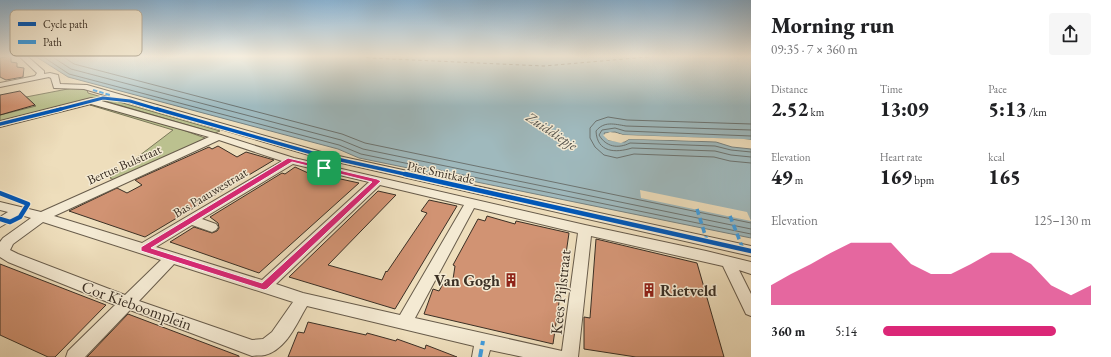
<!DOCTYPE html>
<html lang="en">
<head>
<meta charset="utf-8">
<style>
	:root { --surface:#fff; --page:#f6f6f6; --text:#202124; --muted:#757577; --accent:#db2777 }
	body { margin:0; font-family:"EB Garamond",serif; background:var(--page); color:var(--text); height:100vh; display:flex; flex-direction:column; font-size:15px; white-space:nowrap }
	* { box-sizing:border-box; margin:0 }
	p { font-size:13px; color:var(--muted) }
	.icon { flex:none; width:22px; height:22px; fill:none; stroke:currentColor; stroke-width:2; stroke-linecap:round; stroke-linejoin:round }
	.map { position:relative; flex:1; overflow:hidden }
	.sheet { display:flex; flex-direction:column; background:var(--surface); width:360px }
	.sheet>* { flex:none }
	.pin { position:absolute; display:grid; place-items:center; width:34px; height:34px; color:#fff; margin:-17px; border-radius:8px; box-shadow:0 2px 6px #0006 }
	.round { display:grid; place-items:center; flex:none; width:42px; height:42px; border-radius:4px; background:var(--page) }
	.summary { display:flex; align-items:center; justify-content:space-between; height:68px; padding:0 20px }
	h1 { font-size:22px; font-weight:800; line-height:30px }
	.figures { display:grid; grid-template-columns:repeat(3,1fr); gap:6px; height:68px; padding:4px 20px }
	.figures div { display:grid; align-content:center }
	.figures b { font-size:20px; font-weight:800 }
	.figures small { font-size:11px; font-weight:400 }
	.figures p { font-size:11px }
	.chart { height:112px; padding:8px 20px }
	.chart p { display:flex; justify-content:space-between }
	.chart svg { width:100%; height:72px; margin-top:4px; fill:var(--accent); opacity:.7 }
	ul { padding:0 20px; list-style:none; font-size:13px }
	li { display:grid; grid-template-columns:64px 48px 1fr; align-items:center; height:30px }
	li i { height:10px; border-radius:5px; background:var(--accent) }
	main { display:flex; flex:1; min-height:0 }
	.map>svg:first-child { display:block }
	.green { fill:#bbc18f; stroke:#7b785a }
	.water { fill:#9fb9bd; stroke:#778280 }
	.pier { fill:#eedebc }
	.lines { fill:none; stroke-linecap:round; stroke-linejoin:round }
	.shore { stroke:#6d7471; stroke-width:1 }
	.ferry { stroke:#54524b; stroke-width:1; stroke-dasharray:3.5 3; stroke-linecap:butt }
	.building { fill:#d19373; stroke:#3b3025 }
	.minor-casing { stroke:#685c4b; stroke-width:2 }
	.minor { fill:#f4ead3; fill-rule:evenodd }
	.quiet-far2 { stroke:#3f9de0; stroke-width:2; stroke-dasharray:4.5 2; stroke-linecap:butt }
	.quiet-far1 { stroke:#3f9de0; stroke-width:3.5; stroke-dasharray:6 3.5; stroke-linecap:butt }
	.quiet { stroke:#3f9de0; stroke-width:4; stroke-dasharray:8 4; stroke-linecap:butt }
	.cycleway-far2-casing { stroke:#f4ead3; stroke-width:5 }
	.cycleway-far1-casing { stroke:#f4ead3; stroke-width:5.5 }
	.cycleway-casing { stroke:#f4ead3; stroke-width:7 }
	.cycleway-far2 { stroke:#0057b8; stroke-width:3 }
	.cycleway-far1 { stroke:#0057b8; stroke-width:3.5 }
	.cycleway { stroke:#0057b8; stroke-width:4.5 }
	.route { fill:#db2777; stroke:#fff; fill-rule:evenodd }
	.labels { text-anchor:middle; stroke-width:3; stroke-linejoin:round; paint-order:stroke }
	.street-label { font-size:13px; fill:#3b3025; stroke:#f4ead3 }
	.water-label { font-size:14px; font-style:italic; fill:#54524b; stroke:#f4ead3 }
	.near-poi-label { font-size:16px; font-weight:bold; fill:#3b3025; stroke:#f4ead3; text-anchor:end }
	.near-street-label { font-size:16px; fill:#3b3025; stroke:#f4ead3 }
	.key { fill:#f4ead3; stroke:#bcb29f; stroke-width:1 }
	.key-label { font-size:11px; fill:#3b3025 }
</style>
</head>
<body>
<main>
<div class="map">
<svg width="751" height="357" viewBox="0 0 751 357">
	<rect width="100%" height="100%" fill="#eedebc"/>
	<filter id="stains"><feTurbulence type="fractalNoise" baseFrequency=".005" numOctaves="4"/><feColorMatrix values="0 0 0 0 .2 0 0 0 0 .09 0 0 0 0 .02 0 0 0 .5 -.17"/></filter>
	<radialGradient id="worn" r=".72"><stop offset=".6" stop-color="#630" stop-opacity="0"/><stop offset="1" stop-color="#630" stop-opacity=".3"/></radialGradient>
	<!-- green -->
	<path class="green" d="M 78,87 L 87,90 L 88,93 L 220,131 L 215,133 L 95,98 L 0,122 L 0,115 L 36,106 L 26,97 Z
		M 94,104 L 183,130 L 205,138 L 204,140 L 114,180 L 110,178 L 173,130 L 90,105 Z"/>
	<!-- water -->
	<path class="water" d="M 35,56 L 751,56 L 751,140 L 624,135 L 615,132 L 604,133 L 608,140 L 625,142 L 629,139 L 716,142 L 732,147 L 751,149 L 751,238 L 359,158 L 338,149 L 68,77 Z"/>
	<!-- pier -->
	<path class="pier" d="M 610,132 L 624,135 L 744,139 L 751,140 L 751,142 L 629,139 L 621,143 L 608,140 L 603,135 Z
		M 640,190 L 747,212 L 751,221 L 641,198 Z"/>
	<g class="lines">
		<!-- shore -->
		<path class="shore" d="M 42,56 L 69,74 L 339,145 L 361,154 L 751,234
			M 51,56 L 71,69 L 341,140 L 363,149 L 751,229
			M 62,56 L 74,64 L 342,134 L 365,143 L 751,223
			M 751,124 L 627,120 L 608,117 L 596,121 L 590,128 L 590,138 L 595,147 L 604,155 L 617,158 L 634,154 L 714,157 L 730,161 L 751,163
			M 751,130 L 626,126 C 614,124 604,121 596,131 C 597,153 616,153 632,148 L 715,151 L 731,155 L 751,157
			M 751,136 L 625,131 L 615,128 L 602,130 L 599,135 C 606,147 618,149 630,143 L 715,146 L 731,150 L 751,152"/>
		<!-- ferry -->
		<path class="ferry" d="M 360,56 L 370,58 L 544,66 L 659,56"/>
	</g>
	<!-- building -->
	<path class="building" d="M 11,56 L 11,62 L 17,63 L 17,67 L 24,68 L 23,77 L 6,80 L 0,77 L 0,58 Z
		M 20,91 L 35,105 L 0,115 L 0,95 Z
		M 218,146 L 237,157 L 246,152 L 274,160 L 145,237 L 69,211 L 117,188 L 127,193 L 142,185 L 135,180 L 209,147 L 212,149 Z
		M 295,167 L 330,183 L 336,178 L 359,183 L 259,273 L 170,242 L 194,227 L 212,233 L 217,231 L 219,228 L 218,223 L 210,217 L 282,173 L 285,174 Z
		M 378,191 L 396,195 L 328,265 L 382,280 L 386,271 L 387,272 L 427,213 L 421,211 L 429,200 L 457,206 L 395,309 L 289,277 Z
		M 487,216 L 515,224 L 516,221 L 569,233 L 553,344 L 424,314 L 433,289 L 439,291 L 443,284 L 452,286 L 455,266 L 453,265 L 478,219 L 485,221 Z
		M 596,239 L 697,263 L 724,357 L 636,357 L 584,349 L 584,317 L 590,318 Z
		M 0,264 L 106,305 L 55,357 L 48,357 L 0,335 Z
		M 128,314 L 239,356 L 239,357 L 87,357 Z
		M 308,322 L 366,335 L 367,333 L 396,341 L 397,339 L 425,349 L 426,345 L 457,357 L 288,357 L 298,332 L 304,333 Z"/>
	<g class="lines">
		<defs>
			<path id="minor" d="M 19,56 L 27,56 L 44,71 L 44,74 L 50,73 L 58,75 L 60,84 L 87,85 L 325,153 L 751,246 L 751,256 L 319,158 L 84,89 L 54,88 L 51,78 L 49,77 L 0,87 L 0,83 L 35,76 L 37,73 Z
				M 91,98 L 221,135 L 294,158 L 585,225 L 706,251 L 751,262 L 751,274 L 739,270 L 751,294 L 751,316 L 746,314 L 723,266 L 591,236 L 578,357 L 523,357 L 490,350 L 488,357 L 472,357 L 474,346 L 307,306 C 296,324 287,349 265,355 C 260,356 256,355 252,356 L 130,310 L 85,357 L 66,357 L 68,351 L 115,305 L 8,262 L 0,257 L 0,242 L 3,238 L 31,218 L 21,215 L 0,227 L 0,217 L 8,212 L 0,210 L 0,202 L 41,212 L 209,137 L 91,104 L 0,127 L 0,121 ZM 219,140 L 282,161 L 142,243 L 54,216 ZM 293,164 L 369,182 L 262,280 L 156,247 L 192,225 L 212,232 L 216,230 L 218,227 L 216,224 L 202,219 ZM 380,185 L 464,205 L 400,315 L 303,293 L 276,284 ZM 474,208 L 578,233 L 562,351 L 415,318 ZM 43,222 L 161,260 L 125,295 L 18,254 L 10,250 L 13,244 ZM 174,264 L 293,302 L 272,332 L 263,339 L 252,340 L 139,301 Z"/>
		</defs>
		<!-- minor casing -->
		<use href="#minor" class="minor-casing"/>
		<!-- minor -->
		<use href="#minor" class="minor"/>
		<!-- quiet-far2 -->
		<path class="quiet-far2" d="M 93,90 L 110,95"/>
		<!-- quiet-far1 -->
		<path class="quiet-far1" d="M 697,209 L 707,241
			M 730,216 L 743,249"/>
		<!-- quiet -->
		<path class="quiet" d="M 480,357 L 483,341"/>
		<defs>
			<path id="cycleway-far2" d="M 57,110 L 103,98 L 130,101 L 160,110"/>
			<path id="cycleway-far1" d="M 157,109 L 323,156 L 409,175
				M 0,124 L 61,109"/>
			<path id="cycleway" d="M 405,174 L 751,251
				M 0,193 L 28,204 L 20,217 L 10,222 L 0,219"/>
		</defs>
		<!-- cycleway-far2 casing -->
		<use href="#cycleway-far2" class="cycleway-far2-casing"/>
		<!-- cycleway-far1 casing -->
		<use href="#cycleway-far1" class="cycleway-far1-casing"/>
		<!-- cycleway casing -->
		<use href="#cycleway" class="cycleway-casing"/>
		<!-- cycleway-far2 -->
		<use href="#cycleway-far2" class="cycleway-far2"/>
		<!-- cycleway-far1 -->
		<use href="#cycleway-far1" class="cycleway-far1"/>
		<!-- cycleway -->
		<use href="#cycleway" class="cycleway"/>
	</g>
	<!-- sky -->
	<linearGradient id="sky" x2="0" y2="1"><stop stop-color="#8bb6d7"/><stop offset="0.53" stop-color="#f7f0e1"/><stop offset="1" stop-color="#f7f0e1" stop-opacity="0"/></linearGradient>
	<rect width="751" height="106" fill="url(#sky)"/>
	<!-- route -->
	<path class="route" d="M 288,158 L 377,179 L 381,181 L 267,289 L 264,290 L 141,251 L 141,247 ZM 292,162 L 372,182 L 262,283 L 151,248 Z"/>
	<!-- icons -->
	<defs>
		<symbol id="building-bare" viewBox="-9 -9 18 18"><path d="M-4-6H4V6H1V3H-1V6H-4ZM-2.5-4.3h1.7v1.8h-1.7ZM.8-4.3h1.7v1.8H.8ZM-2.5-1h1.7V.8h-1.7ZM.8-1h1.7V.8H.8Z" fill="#8f2418" stroke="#f4ead3" stroke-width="2.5" paint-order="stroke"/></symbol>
	</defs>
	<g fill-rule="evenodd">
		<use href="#building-bare" x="501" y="270" width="20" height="20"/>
		<use href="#building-bare" x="639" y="280" width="20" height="20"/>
	</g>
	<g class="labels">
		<!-- street labels -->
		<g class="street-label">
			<text transform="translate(124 164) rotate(-24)" y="5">Bertus Bulstraat</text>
			<text transform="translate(441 172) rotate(12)" y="5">Piet Smitkade</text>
			<text transform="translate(210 192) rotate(-31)" y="5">Bas Paauwestraat</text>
		</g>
		<!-- water labels -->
		<g class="water-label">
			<text transform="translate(552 131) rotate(33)" y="5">Zuiddiepje</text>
		</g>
		<!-- near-poi labels -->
		<g class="near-poi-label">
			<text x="500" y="286">Van Gogh</text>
			<text x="660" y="296" text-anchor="start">Rietveld</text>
		</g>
		<!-- near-street labels -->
		<g class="near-street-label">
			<text transform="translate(560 292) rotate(-84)" y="6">Kees Pijlstraat</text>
			<text transform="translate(137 305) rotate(20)" y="6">Cor Kieboomplein</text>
		</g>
	</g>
	<!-- legend -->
	<rect x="10" y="10" width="132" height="46" rx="6" class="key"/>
	<rect x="18" y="22" width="18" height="4" fill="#0057b8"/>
	<rect x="18" y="40" width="18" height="4" fill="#3f9de0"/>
	<g class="key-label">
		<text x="43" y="28">Cycle path</text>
		<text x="43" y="46">Path</text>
	</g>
	<rect width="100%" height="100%" filter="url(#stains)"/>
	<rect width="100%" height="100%" fill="url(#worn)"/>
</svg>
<div class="pin" style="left:324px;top:168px;background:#1e9e55"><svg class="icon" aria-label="arrive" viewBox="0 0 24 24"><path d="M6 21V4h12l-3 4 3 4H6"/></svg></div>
</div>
<section class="sheet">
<div class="summary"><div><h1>Morning run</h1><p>09:35 · 7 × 360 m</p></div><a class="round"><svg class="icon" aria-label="share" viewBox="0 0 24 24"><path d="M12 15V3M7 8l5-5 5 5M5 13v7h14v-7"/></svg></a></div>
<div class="figures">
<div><p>Distance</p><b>2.52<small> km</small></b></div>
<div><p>Time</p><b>13:09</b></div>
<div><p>Pace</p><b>5:13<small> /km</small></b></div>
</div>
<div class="figures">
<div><p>Elevation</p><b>49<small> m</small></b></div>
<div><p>Heart rate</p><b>169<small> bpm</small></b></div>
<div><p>kcal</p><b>165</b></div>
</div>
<div class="chart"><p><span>Elevation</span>125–130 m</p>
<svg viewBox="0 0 160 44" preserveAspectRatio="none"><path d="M0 44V32L10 25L20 19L30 12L40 6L50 6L60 6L70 19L80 25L90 25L100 19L110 12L120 12L130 19L140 32L150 38L160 32V44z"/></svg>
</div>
<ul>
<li><b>360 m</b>5:14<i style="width:83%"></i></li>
</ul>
</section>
</main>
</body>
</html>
